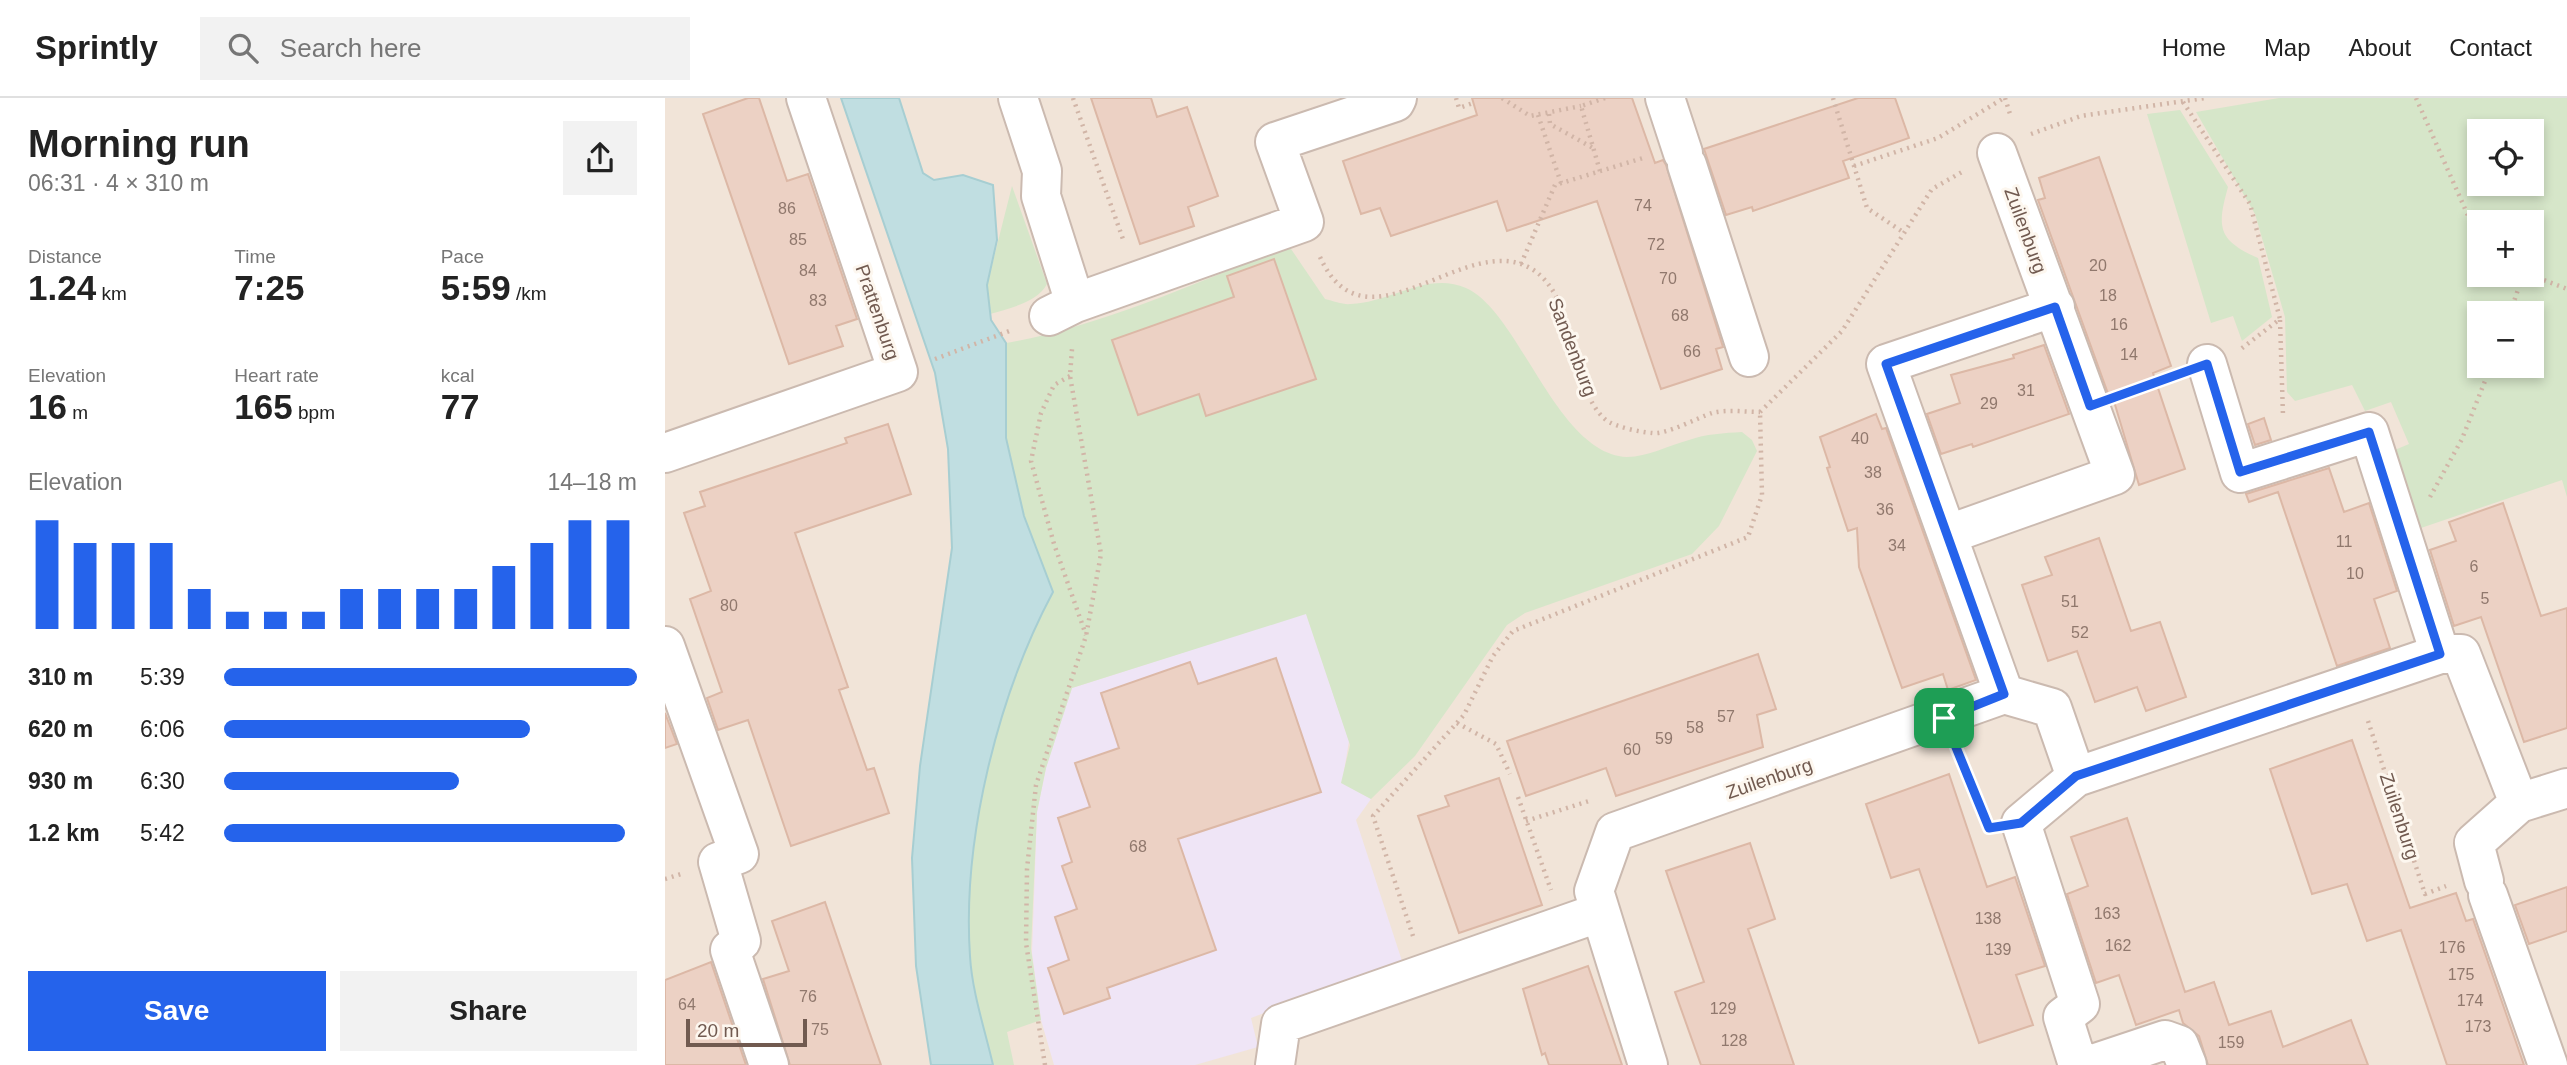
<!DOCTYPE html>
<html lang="en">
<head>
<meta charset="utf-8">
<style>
	:root { --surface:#fff; --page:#f2f2f2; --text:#222; --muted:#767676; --line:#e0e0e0; --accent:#2563eb }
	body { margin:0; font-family:Helvetica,sans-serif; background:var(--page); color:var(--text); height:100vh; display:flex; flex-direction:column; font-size:26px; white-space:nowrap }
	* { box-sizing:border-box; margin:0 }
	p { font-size:23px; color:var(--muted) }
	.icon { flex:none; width:38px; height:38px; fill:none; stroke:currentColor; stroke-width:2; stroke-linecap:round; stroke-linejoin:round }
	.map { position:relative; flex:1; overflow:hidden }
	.drawer { display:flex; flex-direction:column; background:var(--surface); width:665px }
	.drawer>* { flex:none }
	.fabs { position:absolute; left:1802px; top:21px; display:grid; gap:14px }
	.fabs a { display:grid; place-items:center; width:77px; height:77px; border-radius:0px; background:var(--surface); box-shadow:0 4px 10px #0003; font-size:35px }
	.scale { position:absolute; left:21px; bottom:18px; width:121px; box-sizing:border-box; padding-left:7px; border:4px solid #715a50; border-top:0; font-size:19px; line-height:24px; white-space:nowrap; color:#715a50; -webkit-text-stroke:5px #fdf7ef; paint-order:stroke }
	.pin { position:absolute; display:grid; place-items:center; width:60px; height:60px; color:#fff; margin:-30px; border-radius:14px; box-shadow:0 4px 10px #0006 }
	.round { display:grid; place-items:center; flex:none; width:74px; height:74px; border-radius:0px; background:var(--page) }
	.summary { display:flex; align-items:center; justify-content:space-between; height:119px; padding:0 28px }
	h1 { font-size:38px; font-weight:800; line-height:52px }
	.stats { display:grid; grid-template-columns:repeat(3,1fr); gap:10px; height:119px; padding:7px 28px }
	.stats div { display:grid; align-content:center }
	.stats b { font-size:35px; font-weight:800 }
	.stats small { font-size:19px; font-weight:400 }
	.stats p { font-size:19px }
	.chart { height:196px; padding:14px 28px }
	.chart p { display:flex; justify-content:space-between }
	.chart svg { width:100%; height:126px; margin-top:7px; stroke:var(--accent); stroke-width:6 }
	.action { display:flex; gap:14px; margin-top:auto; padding:14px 28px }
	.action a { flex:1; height:80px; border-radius:0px; background:var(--accent); color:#fff; font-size:28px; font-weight:800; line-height:80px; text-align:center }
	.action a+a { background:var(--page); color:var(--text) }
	ul { padding:0 28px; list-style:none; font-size:23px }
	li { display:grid; grid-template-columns:112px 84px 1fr; align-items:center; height:52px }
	li i { height:18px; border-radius:9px; background:var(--accent) }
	header { display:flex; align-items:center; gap:42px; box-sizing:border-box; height:98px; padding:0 35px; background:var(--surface); border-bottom:2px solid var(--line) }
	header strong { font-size:33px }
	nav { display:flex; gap:38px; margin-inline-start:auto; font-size:24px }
	.search { width:490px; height:63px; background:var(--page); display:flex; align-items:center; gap:18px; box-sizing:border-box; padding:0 24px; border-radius:0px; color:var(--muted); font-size:26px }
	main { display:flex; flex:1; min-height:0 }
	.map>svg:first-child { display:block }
	.residential { fill:#f1e4d8; fill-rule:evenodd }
	.education { fill:#efe5f6 }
	.green { fill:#d6e6c9; fill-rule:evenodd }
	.water { fill:#c0dee1; stroke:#a7ced2; stroke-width:2 }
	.building { fill:#ecd1c4; stroke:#dcb8a6; stroke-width:2 }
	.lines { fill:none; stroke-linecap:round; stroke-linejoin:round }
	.street-casing { stroke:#cbbab0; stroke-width:42 }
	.path { stroke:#d1b5a7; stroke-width:4.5; stroke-dasharray:2 5; stroke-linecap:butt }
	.street { stroke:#fff; stroke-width:38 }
	.route-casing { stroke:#fff; stroke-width:14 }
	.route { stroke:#2563eb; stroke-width:9 }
	.labels { text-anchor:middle; stroke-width:6; stroke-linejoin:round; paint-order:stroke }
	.number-label { font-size:16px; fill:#90786d }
	.street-label { font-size:19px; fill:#715a50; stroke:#fdf7ef }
</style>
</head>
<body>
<header>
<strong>Sprintly</strong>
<div class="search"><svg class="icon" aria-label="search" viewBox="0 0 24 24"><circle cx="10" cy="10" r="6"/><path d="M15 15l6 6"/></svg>Search here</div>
<nav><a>Home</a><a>Map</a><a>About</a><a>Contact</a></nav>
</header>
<main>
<section class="drawer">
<div class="summary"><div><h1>Morning run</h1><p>06:31 · 4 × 310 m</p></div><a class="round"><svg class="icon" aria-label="share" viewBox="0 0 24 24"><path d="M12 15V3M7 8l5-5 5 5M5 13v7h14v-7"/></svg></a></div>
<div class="stats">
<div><p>Distance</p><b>1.24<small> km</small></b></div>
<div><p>Time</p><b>7:25</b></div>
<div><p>Pace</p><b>5:59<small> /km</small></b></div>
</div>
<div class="stats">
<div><p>Elevation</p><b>16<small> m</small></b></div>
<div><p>Heart rate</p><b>165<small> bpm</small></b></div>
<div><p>kcal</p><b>77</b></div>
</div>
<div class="chart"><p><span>Elevation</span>14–18 m</p>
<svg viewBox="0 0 160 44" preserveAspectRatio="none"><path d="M5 44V6M15 44V14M25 44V14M35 44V14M45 44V30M55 44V38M65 44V38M75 44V38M85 44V30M95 44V30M105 44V30M115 44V30M125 44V22M135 44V14M145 44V6M155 44V6"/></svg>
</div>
<ul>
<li><b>310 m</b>5:39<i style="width:100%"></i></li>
<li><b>620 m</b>6:06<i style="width:74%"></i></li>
<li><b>930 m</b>6:30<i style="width:57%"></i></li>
<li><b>1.2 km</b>5:42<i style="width:97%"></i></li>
</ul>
<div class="action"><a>Save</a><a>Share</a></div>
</section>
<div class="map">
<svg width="1902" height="967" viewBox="0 0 1902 967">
	<rect width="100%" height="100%" fill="#faf2e9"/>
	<!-- residential -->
	<path class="residential" d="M 0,0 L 1902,0 L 1902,967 L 0,967 ZM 1815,33 L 1867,33 L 1867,86 L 1815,86 ZM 1815,124 L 1867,124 L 1867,177 L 1815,177 ZM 1815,215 L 1867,215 L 1867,268 L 1815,268 Z"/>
	<!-- education -->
	<path class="education" d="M 641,515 L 684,643 L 677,685 L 706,701 L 691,722 L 737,863 L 586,920 L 593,949 L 530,967 L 389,967 L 376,922 L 367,855 L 372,714 L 381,670 L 407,590 Z"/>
	<!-- green -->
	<path class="green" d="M 1614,0 L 1902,0 L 1902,399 L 1897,382 L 1753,431 L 1725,354 L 1744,346 L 1726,304 L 1700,313 L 1687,287 L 1630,303 L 1622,294 L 1620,219 L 1590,116 L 1531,14 ZM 1815,33 L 1867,33 L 1867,86 L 1815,86 ZM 1815,124 L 1867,124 L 1867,177 L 1815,177 ZM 1815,215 L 1867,215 L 1867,268 L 1815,268 Z
		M 1515,12 L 1563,89 C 1552,129 1552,142 1593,160 L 1607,219 L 1577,243 L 1568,218 L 1546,225 L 1482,16 Z
		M 347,88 L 382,186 C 372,205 344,210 325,216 L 322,187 Z
		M 624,148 L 660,201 C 669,203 678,207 686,206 C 725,205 762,173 801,190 C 855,214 891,356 962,359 C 982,359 1005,347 1024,342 C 1041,336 1059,335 1077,334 L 1087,342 L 1092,353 L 1054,428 L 1027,456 L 860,515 L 842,527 L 750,658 L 706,701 L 676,685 L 685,647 L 641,516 L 407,590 L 381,670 L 372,714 L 366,851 L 376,922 L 342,934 L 349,967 L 328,967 C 320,932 307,894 305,858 C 297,741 333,597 388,494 L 359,418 L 341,340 L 341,245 C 435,229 535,183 624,148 Z"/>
	<!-- water -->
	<path class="water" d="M 176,0 L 234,0 L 258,75 L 269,82 L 298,77 L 328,87 L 332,142 L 322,187 L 326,222 L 341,245 L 341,340 L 359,418 L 388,494 C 333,597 297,741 305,858 C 307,894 320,932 328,967 L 266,967 L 251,868 L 247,760 L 255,668 L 287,450 L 283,351 L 270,275 Z"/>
	<!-- building -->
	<path class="building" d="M 83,0 L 94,0 L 122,83 L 143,76 L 192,221 L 171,228 L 178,248 L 124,266 L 38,16 Z
		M 426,0 L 486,0 L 492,19 L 522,9 L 553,98 L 523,109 L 529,128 L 475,146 Z
		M 807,0 L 967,0 L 990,65 L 998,62 L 1001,67 L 1058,249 L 1051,251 L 1057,271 L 996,291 L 932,103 L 842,133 L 832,103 L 726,138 L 715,110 L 696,116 L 678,63 L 812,17 Z
		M 1193,0 L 1230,0 L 1244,40 L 1178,63 L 1184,80 L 1088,113 L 1087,109 L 1061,117 L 1039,51 Z
		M 1434,59 L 1506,268 L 1488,275 L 1520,371 L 1474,387 L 1448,300 L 1445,301 L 1373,102 L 1380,100 L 1374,80 Z
		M 609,161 L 651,281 L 541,318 L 534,296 L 473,317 L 447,242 L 569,199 L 562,178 Z
		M 1379,247 L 1404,316 L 1308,349 L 1307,346 L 1276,356 L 1262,316 L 1295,305 L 1286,277 L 1349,260 L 1348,257 Z
		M 1211,316 L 1217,331 L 1221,330 L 1311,582 L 1283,592 L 1278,576 L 1237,590 L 1194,469 L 1192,430 L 1183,433 L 1162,370 L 1165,369 L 1155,339 Z
		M 1599,320 L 1606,342 L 1590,347 L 1583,326 Z
		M 223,326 L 246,396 L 130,435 L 183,589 L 174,592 L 202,672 L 209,670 L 224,715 L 126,748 L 83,622 L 53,632 L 42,600 L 57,594 L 25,501 L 46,493 L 19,415 L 40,408 L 35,394 L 182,345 L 180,340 Z
		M 1664,370 L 1679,414 L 1704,405 L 1732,493 L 1709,501 L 1725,550 L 1672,568 L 1613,394 L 1584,404 L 1581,396 Z
		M 1838,405 L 1876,518 L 1902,510 L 1902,630 L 1859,644 L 1816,519 L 1789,528 L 1765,452 L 1791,443 L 1784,424 Z
		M 1434,440 L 1466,533 L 1495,524 L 1521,599 L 1481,613 L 1472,589 L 1430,604 L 1412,553 L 1383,563 L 1357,487 L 1387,477 L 1380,459 Z
		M 1093,556 L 1111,611 L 1092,617 L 1098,649 L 951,698 L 941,670 L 861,698 L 842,643 Z
		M 611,560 L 656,694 L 513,741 L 551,852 L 442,890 L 445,900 L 399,916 L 383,870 L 404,862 L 390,819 L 412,811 L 397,768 L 407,764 L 393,720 L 425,709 L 410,665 L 454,650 L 436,595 L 525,564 L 533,586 Z
		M 0,615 L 12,646 L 0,650 Z
		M 1687,642 L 1745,810 L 1791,795 L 1801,823 L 1808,821 L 1859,967 L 1782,967 L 1736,832 L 1702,843 L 1682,786 L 1647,796 L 1605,671 Z
		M 1284,676 L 1322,789 L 1350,779 L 1380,868 L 1351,877 L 1368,927 L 1314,945 L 1254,771 L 1226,780 L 1201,706 Z
		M 834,680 L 877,807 L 794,835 L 753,718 L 784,708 L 780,698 Z
		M 1462,720 L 1520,894 L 1549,884 L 1564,927 L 1606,913 L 1618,949 L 1686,922 L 1703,967 L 1543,967 L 1534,938 L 1518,925 L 1514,912 L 1471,927 L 1454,877 L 1431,885 L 1402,796 L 1423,788 L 1406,739 Z
		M 1085,745 L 1110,821 L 1083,831 L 1129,967 L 1036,967 L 1010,894 L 1039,884 L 1001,773 Z
		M 1902,789 L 1902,833 L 1864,846 L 1850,807 Z
		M 160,804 L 203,930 L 216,967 L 125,967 L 98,881 L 124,873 L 107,823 Z
		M 46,864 L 81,967 L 0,967 L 0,882 Z
		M 923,868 L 957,967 L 884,967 L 880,955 L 877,957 L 858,891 Z"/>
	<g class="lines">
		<defs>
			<path id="street" d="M 353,0 L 377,73 L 376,98 L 410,205
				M 1000,0 L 1018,55
				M 1022,67 L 1084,259
				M 384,218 L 410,205 L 639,124 L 610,44 L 730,4 L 732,0
				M 1542,266 L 1575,375 L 1704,334 L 1775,556
				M 0,355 L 233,274 L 141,0
				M 1284,436 L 1450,377 L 1332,55
				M 0,548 L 74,756 L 53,764 L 76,843 L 65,852 L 104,967
				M 1339,596 L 1221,266 L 1390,209
				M 1411,679 L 1356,725 L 1415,906 L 1398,919 L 1413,967
				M 1819,783 L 1809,745 L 1854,705
				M 1823,797 L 1883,967
				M 610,967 L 616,926 L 933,815
				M 983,967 L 929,793 L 950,734 L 1339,596 L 1387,610 L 1411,679 L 1775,556 L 1796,556 L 1854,705 L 1902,690
				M 1425,967 L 1500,942 L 1514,947 L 1522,967"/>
		</defs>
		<!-- street casing -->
		<use href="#street" class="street-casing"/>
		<!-- path -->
		<path class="path" d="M 408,0 L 459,144
			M 791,0 L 794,10 L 808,5
			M 837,0 L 865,18 L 916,8
			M 1168,0 L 1202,110 L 1238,134
			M 1340,0 L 1345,16
			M 1751,0 L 1805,122 L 1815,132
			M 1518,4 L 1585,106 L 1615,221 L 1576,251
			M 884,16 L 885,26 L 928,50
			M 873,17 L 896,85
			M 1366,36 L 1416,18 L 1540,0
			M 1189,68 L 1273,40 L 1339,0
			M 935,73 L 916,8 L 940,0
			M 655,159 C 698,254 787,147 853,165 C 916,183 900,288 941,322 C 950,329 975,334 987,335 C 1001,337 1032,320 1047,315 C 1061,311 1080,314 1095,314
			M 856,166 L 890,87 L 978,60
			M 1866,177 L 1902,191
			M 1845,215 L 1858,177
			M 1615,222 L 1618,318
			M 270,261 L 347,232
			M 405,278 L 389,287 L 376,315 L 366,363 L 389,446 L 421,537
			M 1462,294 L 1506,278
			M 1095,314 L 1177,233 L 1267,91 L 1297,74
			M 1765,399 L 1797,341 L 1826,268
			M 1703,623 L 1760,796 L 1781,788
			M 792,625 L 831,646 L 845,676
			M 1293,653 L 1317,713
			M 853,699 L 886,792
			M 861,723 L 924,703
			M 0,781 L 16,776
			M 748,838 L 708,718 L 799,617 L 828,558 L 848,533 L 1083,439 L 1097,397 L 1095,314
			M 380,967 L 361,845 L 362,771 L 371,687 L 421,538 L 436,456 L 405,278 L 407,251"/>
		<!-- street -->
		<use href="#street" class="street"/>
	</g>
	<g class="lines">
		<defs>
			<path id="route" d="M 1390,209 L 1425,308 L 1542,266 L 1575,374 L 1704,334 L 1775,556 L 1411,678 L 1356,725 L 1324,730 L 1279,620 L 1339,596 L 1221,266 Z"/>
		</defs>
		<!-- route casing -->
		<use href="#route" class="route-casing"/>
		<!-- route -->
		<use href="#route" class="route"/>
	</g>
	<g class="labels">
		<!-- number labels -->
		<g class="number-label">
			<text x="978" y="113">74</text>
			<text x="122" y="116">86</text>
			<text x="133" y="147">85</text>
			<text x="991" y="152">72</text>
			<text x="1433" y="173">20</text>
			<text x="143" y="178">84</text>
			<text x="1003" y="186">70</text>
			<text x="1443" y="203">18</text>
			<text x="153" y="208">83</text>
			<text x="1015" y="223">68</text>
			<text x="1454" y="232">16</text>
			<text x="1027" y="259">66</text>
			<text x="1464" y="262">14</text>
			<text x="1361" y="298">31</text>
			<text x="1324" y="311">29</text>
			<text x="1195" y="346">40</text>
			<text x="1208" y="380">38</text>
			<text x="1220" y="417">36</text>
			<text x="1679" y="449">11</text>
			<text x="1232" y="453">34</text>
			<text x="1809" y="474">6</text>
			<text x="1690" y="481">10</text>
			<text x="1820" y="506">5</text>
			<text x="1405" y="509">51</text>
			<text x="64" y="513">80</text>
			<text x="1415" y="540">52</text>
			<text x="1061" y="624">57</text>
			<text x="1030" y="635">58</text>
			<text x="999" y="646">59</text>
			<text x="967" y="657">60</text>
			<text x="473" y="754">68</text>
			<text x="1442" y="821">163</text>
			<text x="1323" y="826">138</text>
			<text x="1453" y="853">162</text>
			<text x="1787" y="855">176</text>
			<text x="1333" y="857">139</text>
			<text x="1796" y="882">175</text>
			<text x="143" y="904">76</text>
			<text x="1805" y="908">174</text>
			<text x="22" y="912">64</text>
			<text x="1058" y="916">129</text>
			<text x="1813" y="934">173</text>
			<text x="155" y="937">75</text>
			<text x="1069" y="948">128</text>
			<text x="1566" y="950">159</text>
		</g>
		<!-- street labels -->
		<g class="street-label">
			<text transform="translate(1361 132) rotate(70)" y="7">Zuilenburg</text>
			<text transform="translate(213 214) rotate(71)" y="7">Prattenburg</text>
			<text transform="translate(908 249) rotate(69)" y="7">Sandenburg</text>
			<text transform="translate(1104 680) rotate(-19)" y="7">Zuilenburg</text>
			<text transform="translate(1735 718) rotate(72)" y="7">Zuilenburg</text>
		</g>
	</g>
</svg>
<div class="fabs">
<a><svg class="icon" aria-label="locate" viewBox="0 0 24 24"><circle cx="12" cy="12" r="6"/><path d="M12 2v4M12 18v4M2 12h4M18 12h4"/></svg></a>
<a>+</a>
<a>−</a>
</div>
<div class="scale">20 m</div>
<div class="pin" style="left:1279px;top:620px;background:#1e9e55"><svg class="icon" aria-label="arrive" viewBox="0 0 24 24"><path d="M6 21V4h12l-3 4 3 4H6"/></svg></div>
</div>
</main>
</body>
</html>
